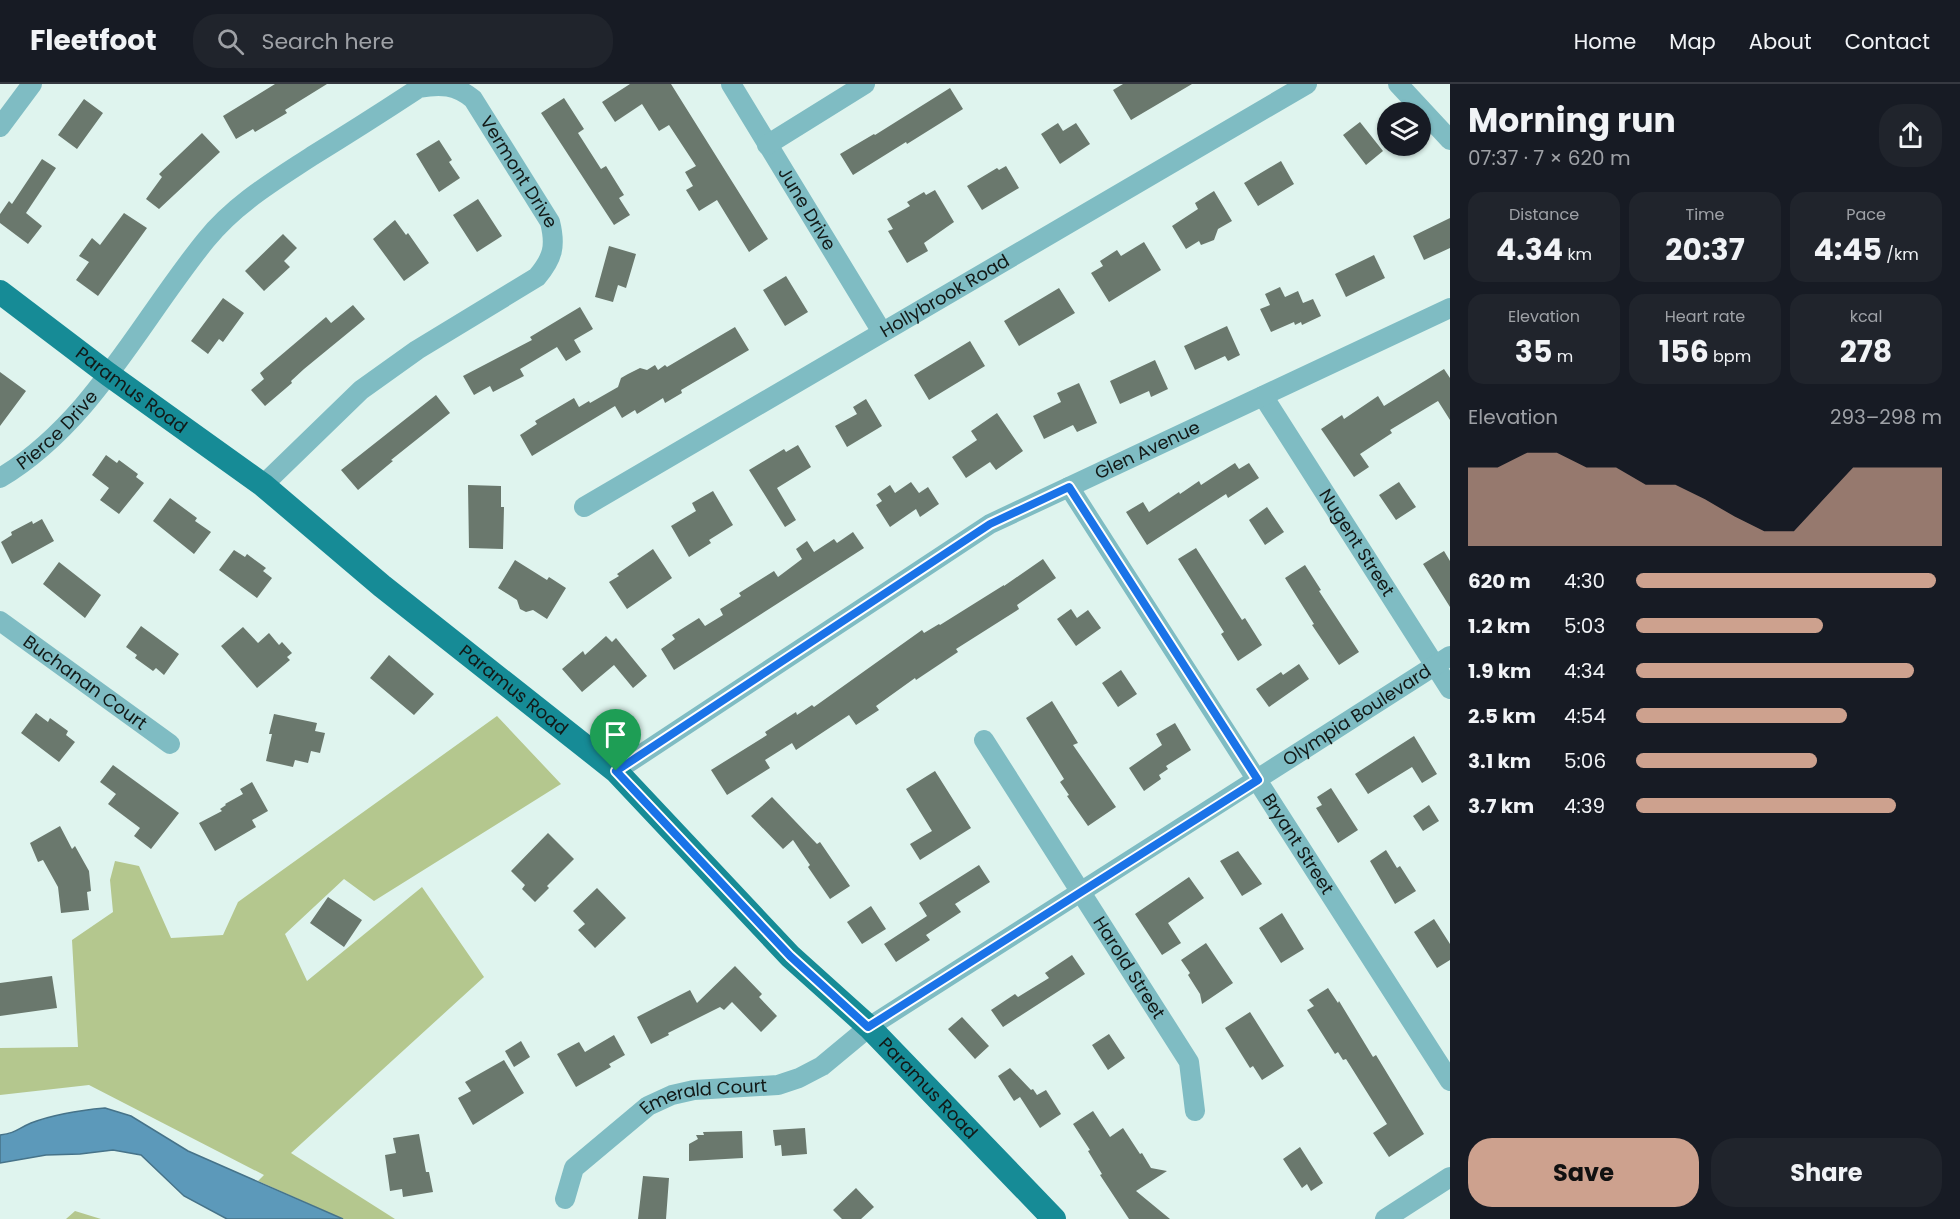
<!DOCTYPE html>
<html lang="en">
<head>
<meta charset="utf-8">
<style>
	:root { --surface:#171b24; --page:#20242c; --text:#f1f3f6; --muted:#9ea1a6; --line:#363941; --accent:#cda18e }
	body { margin:0; font-family:Poppins,sans-serif; background:var(--page); color:var(--text); height:100vh; display:flex; flex-direction:column; font-size:22px; white-space:nowrap }
	* { box-sizing:border-box; margin:0 }
	p { font-size:20px; color:var(--muted) }
	.icon { flex:none; width:33px; height:33px; fill:none; stroke:currentColor; stroke-width:2; stroke-linecap:round; stroke-linejoin:round }
	.map { position:relative; flex:1; overflow:hidden }
	.details { display:flex; flex-direction:column; background:var(--surface); width:510px }
	.details>* { flex:none }
	.buttons { position:absolute; left:1377px; top:18px; display:grid; gap:12px }
	.buttons a { display:grid; place-items:center; width:54px; height:54px; border-radius:50%; background:var(--surface); box-shadow:0 2px 4px #0004; font-size:30px }
	.pin { position:absolute; display:grid; place-items:center; width:51px; height:51px; color:#fff; margin:-62px -26px; border-radius:50% 50% 50% 0; rotate:-45deg; box-shadow:0 0 6px #0007 }
	.pin .icon { rotate:45deg }
	.round { display:grid; place-items:center; flex:none; width:63px; height:63px; border-radius:24px; background:var(--page) }
	.summary { display:flex; align-items:center; justify-content:space-between; height:102px; padding:0 18px }
	h1 { font-size:33px; font-weight:700; line-height:45px }
	.stats { display:grid; grid-template-columns:repeat(3,1fr); gap:9px; height:102px; padding:6px 18px }
	.stats div { display:grid; align-content:center; border-radius:15px; background:var(--page); text-align:center }
	.stats b { font-size:30px; font-weight:700 }
	.stats small { font-size:16px; font-weight:400 }
	.stats p { font-size:16px }
	.chart { height:168px; padding:12px 18px }
	.chart p { display:flex; justify-content:space-between }
	.chart svg { width:100%; height:108px; margin-top:6px; fill:var(--accent); opacity:.7 }
	.primary-button { display:flex; gap:12px; margin-top:auto; padding:12px 18px }
	.primary-button a { flex:1; height:69px; border-radius:24px; background:var(--accent); color:#111; font-size:24px; font-weight:700; line-height:69px; text-align:center }
	.primary-button a+a { background:var(--page); color:var(--text) }
	ul { padding:0 18px; list-style:none; font-size:20px }
	li { display:grid; grid-template-columns:96px 72px 1fr; align-items:center; height:45px }
	li i { height:15px; border-radius:8px; background:var(--accent) }
	header { display:flex; align-items:center; gap:36px; box-sizing:border-box; height:84px; padding:0 30px; background:var(--surface); border-bottom:2px solid var(--line) }
	header strong { font-size:28px }
	nav { display:flex; gap:33px; margin-inline-start:auto; font-size:21px }
	.search { width:420px; height:54px; background:var(--page); display:flex; align-items:center; gap:15px; box-sizing:border-box; padding:0 21px; border-radius:24px; color:var(--muted); font-size:22px }
	main { display:flex; flex:1; min-height:0 }
	.map>svg:first-child { display:block }
	.green { fill:#b4c78e }
	.water { fill:#5c99ba; stroke:#467389; stroke-width:1.5 }
	.building { fill:#6a786d }
	.lines { fill:none; stroke-linecap:round; stroke-linejoin:round }
	.minor { stroke:#7fbcc3; stroke-width:20 }
	.major { stroke:#168b96; stroke-width:24 }
	.route-casing { stroke:#fff; stroke-width:12 }
	.route { stroke:#1a73e8; stroke-width:8 }
	.labels { text-anchor:middle; stroke-width:6; stroke-linejoin:round; paint-order:stroke }
	.street-label { font-size:18px; fill:#121917; stroke:#f2fffb }
</style>
</head>
<body>
<header>
<strong>Fleetfoot</strong>
<div class="search"><svg class="icon" aria-label="search" viewBox="0 0 24 24"><circle cx="10" cy="10" r="6"/><path d="M15 15l6 6"/></svg>Search here</div>
<nav><a>Home</a><a>Map</a><a>About</a><a>Contact</a></nav>
</header>
<main>
<div class="map">
<svg width="1450" height="1135" viewBox="0 0 1450 1135">
	<rect width="100%" height="100%" fill="#dff4ee"/>
	<!-- green -->
	<path class="green" d="M 497,632 L 561,700 L 374,817 L 344,795 L 285,850 L 307,897 L 422,803 L 484,893 L 291,1069 L 395,1135 L 343,1135 L 258,1097 L 264,1091 L 89,1001 L 0,1011 L 0,964 L 78,963 L 72,856 L 113,828 L 110,796 L 115,777 L 139,782 L 171,854 L 223,851 L 238,818 Z
		M 75,1127 L 101,1135 L 66,1135 Z"/>
	<!-- water -->
	<path class="water" d="M 105,1024 L 131,1032 L 188,1067 L 343,1135 L 227,1135 L 184,1112 L 141,1071 L 113,1066 L 80,1070 L 46,1071 L 0,1079 L 0,1051 C 16,1049 17,1045 31,1039 C 52,1031 82,1026 105,1024 Z"/>
	<!-- building -->
	<path class="building" d="M 275,0 L 327,0 L 285,26 L 287,29 L 255,48 L 253,45 L 236,55 L 223,32 Z
		M 630,0 L 671,0 L 768,155 L 749,168 L 717,116 L 699,127 L 686,106 L 693,102 L 685,88 L 696,82 L 669,41 L 659,47 L 642,20 L 615,38 L 602,18 Z
		M 1123,0 L 1192,0 L 1131,36 L 1113,6 Z
		M 950,4 L 963,25 L 907,60 L 906,58 L 853,91 L 840,70 L 874,50 L 875,51 Z
		M 564,14 L 584,45 L 578,49 L 601,85 L 606,82 L 624,111 L 619,114 L 630,131 L 614,141 L 541,29 Z
		M 84,15 L 103,29 L 77,65 L 58,51 Z
		M 1360,38 L 1383,67 L 1366,81 L 1343,51 Z
		M 1058,39 L 1063,47 L 1076,39 L 1090,60 L 1060,80 L 1041,50 Z
		M 202,49 L 220,68 L 159,125 L 146,115 L 162,93 L 159,90 Z
		M 439,56 L 452,76 L 449,78 L 460,94 L 439,108 L 416,70 Z
		M 42,75 L 56,84 L 26,129 L 42,142 L 28,160 L 0,139 L 0,130 L 9,117 L 12,120 Z
		M 1281,77 L 1294,100 L 1258,122 L 1244,99 Z
		M 1006,82 L 1019,104 L 982,126 L 967,102 L 997,84 L 999,86 Z
		M 935,106 L 954,138 L 924,159 L 928,167 L 907,179 L 888,147 L 893,145 L 887,135 L 910,122 L 907,118 L 924,108 L 926,111 Z
		M 1214,107 L 1232,137 L 1218,145 L 1214,156 L 1201,161 L 1199,157 L 1186,165 L 1172,142 L 1198,125 L 1195,119 Z
		M 478,115 L 502,152 L 477,168 L 453,131 Z
		M 124,129 L 147,144 L 98,212 L 76,196 L 89,178 L 79,172 L 92,154 L 100,161 Z
		M 1450,134 L 1450,164 L 1424,176 L 1413,152 Z
		M 395,136 L 406,151 L 408,149 L 429,179 L 404,197 L 373,155 Z
		M 283,150 L 297,164 L 284,177 L 290,183 L 264,207 L 245,187 Z
		M 1144,158 L 1161,186 L 1109,218 L 1091,189 L 1103,182 L 1100,177 L 1117,166 L 1121,172 Z
		M 609,162 L 636,170 L 626,204 L 618,201 L 613,218 L 595,213 Z
		M 1374,171 L 1385,194 L 1346,213 L 1335,190 Z
		M 786,192 L 808,228 L 785,242 L 763,206 Z
		M 1280,203 L 1285,213 L 1298,207 L 1303,219 L 1313,215 L 1321,232 L 1302,241 L 1301,238 L 1295,241 L 1294,238 L 1271,248 L 1260,225 L 1270,221 L 1265,210 Z
		M 1059,204 L 1075,229 L 1019,262 L 1004,237 Z
		M 223,214 L 244,229 L 223,258 L 219,255 L 208,270 L 191,257 Z
		M 353,221 L 365,235 L 304,285 L 291,297 L 292,299 L 265,322 L 251,306 L 264,295 L 260,289 L 326,233 L 331,239 Z
		M 580,223 L 593,245 L 574,256 L 581,268 L 566,277 L 557,263 L 520,285 L 524,292 L 493,308 L 490,302 L 474,311 L 463,292 L 532,256 L 530,253 Z
		M 1227,242 L 1240,271 L 1228,277 L 1225,272 L 1195,286 L 1184,262 Z
		M 735,243 L 749,266 L 681,306 L 682,309 L 665,319 L 663,314 L 637,330 L 635,326 L 622,334 L 615,322 L 532,372 L 520,351 L 537,340 L 535,337 L 574,314 L 579,323 L 589,317 L 590,319 L 618,303 L 621,294 L 628,290 L 640,284 L 647,286 L 655,281 L 658,286 L 665,281 L 667,283 Z
		M 970,257 L 985,282 L 929,316 L 914,291 Z
		M 1155,276 L 1168,305 L 1151,313 L 1149,307 L 1120,320 L 1110,297 Z
		M 1444,285 L 1450,294 L 1450,336 L 1438,317 L 1390,346 L 1392,349 L 1360,370 L 1369,383 L 1354,393 L 1321,345 L 1342,331 L 1344,335 L 1378,312 L 1384,322 Z
		M 0,288 L 26,307 L 0,342 Z
		M 1079,299 L 1097,339 L 1077,348 L 1073,341 L 1044,355 L 1033,332 L 1061,318 L 1057,309 Z
		M 436,311 L 450,329 L 391,376 L 393,377 L 358,406 L 341,386 Z
		M 866,315 L 882,342 L 847,363 L 835,342 L 857,330 L 853,323 Z
		M 997,329 L 1023,367 L 996,386 L 990,378 L 966,394 L 952,373 L 977,356 L 971,347 Z
		M 798,361 L 811,383 L 777,404 L 796,436 L 785,443 L 749,386 L 784,365 L 786,368 Z
		M 106,371 L 117,379 L 119,376 L 138,390 L 136,393 L 144,399 L 119,430 L 100,416 L 109,404 L 92,391 Z
		M 1235,379 L 1239,385 L 1249,379 L 1259,394 L 1228,414 L 1226,410 L 1147,461 L 1126,428 L 1143,418 L 1149,428 L 1179,408 L 1180,410 L 1199,397 L 1201,401 Z
		M 911,398 L 919,409 L 928,403 L 939,420 L 920,433 L 916,425 L 890,443 L 876,421 L 882,417 L 877,410 L 890,401 L 895,409 Z
		M 1399,398 L 1416,423 L 1396,436 L 1379,411 Z
		M 468,401 L 501,402 L 501,423 L 504,423 L 503,465 L 469,464 Z
		M 713,407 L 733,441 L 709,456 L 711,459 L 689,473 L 671,442 L 696,427 L 692,419 Z
		M 170,414 L 197,434 L 195,437 L 211,448 L 194,470 L 153,437 Z
		M 1267,423 L 1284,448 L 1265,461 L 1249,436 Z
		M 42,435 L 54,457 L 12,480 L 1,458 L 12,451 L 11,448 L 32,437 L 33,440 Z
		M 853,448 L 864,464 L 674,586 L 661,565 L 675,555 L 672,551 L 699,534 L 705,542 L 723,531 L 720,525 L 741,512 L 739,509 L 774,487 L 778,493 L 802,475 L 796,465 L 807,457 L 814,468 L 834,455 L 837,459 Z
		M 1196,464 L 1242,536 L 1245,534 L 1262,561 L 1238,577 L 1221,550 L 1224,548 L 1178,475 Z
		M 653,465 L 672,494 L 627,525 L 609,498 L 619,492 L 617,490 Z
		M 234,466 L 245,473 L 247,470 L 266,484 L 263,487 L 272,494 L 257,514 L 219,486 Z
		M 1444,467 L 1450,477 L 1450,523 L 1423,480 Z
		M 1043,475 L 1056,494 L 1017,521 L 1019,525 L 956,565 L 958,568 L 916,596 L 915,594 L 876,622 L 879,626 L 856,641 L 849,631 L 796,666 L 792,659 L 765,676 L 770,684 L 727,711 L 711,686 L 767,651 L 765,648 L 796,628 L 797,631 L 812,621 L 814,623 L 922,546 L 924,549 L 939,540 L 940,541 L 1004,501 L 1004,502 Z
		M 515,476 L 547,496 L 549,493 L 566,504 L 547,535 L 533,526 L 526,528 L 520,525 L 517,516 L 498,504 Z
		M 59,478 L 101,511 L 85,534 L 43,500 Z
		M 1305,481 L 1321,506 L 1319,507 L 1359,568 L 1339,581 L 1312,541 L 1314,540 L 1285,494 Z
		M 1071,525 L 1077,534 L 1088,526 L 1101,544 L 1076,562 L 1057,535 Z
		M 141,542 L 179,570 L 164,591 L 156,584 L 153,587 L 135,574 L 137,571 L 126,563 Z
		M 243,543 L 258,559 L 269,549 L 279,561 L 282,558 L 292,569 L 287,573 L 290,576 L 257,604 L 221,562 Z
		M 606,552 L 612,558 L 616,554 L 647,592 L 633,604 L 614,581 L 582,608 L 562,585 L 583,567 L 585,571 Z
		M 389,571 L 434,610 L 414,631 L 370,594 Z
		M 1299,580 L 1309,595 L 1269,623 L 1256,605 L 1281,588 L 1283,591 Z
		M 1121,586 L 1137,610 L 1118,623 L 1102,599 Z
		M 1052,617 L 1078,659 L 1073,661 L 1116,723 L 1088,742 L 1067,712 L 1069,711 L 1060,698 L 1064,695 L 1026,634 Z
		M 36,629 L 48,638 L 50,634 L 68,647 L 66,651 L 75,658 L 59,678 L 21,649 Z
		M 274,630 L 317,639 L 315,647 L 325,649 L 320,669 L 311,667 L 308,679 L 295,676 L 293,683 L 266,677 L 272,650 L 269,650 Z
		M 1175,639 L 1191,666 L 1166,682 L 1168,685 L 1159,691 L 1161,695 L 1144,707 L 1129,684 L 1162,661 L 1156,650 Z
		M 1414,652 L 1437,690 L 1422,699 L 1412,683 L 1368,710 L 1355,690 Z
		M 113,681 L 179,729 L 151,765 L 134,752 L 140,744 L 108,720 L 116,710 L 100,698 Z
		M 935,687 L 971,744 L 920,776 L 910,760 L 932,747 L 906,705 Z
		M 252,698 L 268,727 L 252,736 L 256,743 L 215,767 L 199,739 L 222,727 L 220,725 L 226,721 L 225,720 L 243,710 L 240,705 Z
		M 1331,704 L 1358,746 L 1338,759 L 1316,724 L 1322,721 L 1317,713 Z
		M 772,713 L 817,760 L 820,758 L 850,802 L 830,815 L 808,783 L 810,781 L 793,756 L 783,765 L 751,732 Z
		M 1429,721 L 1439,737 L 1423,747 L 1413,732 Z
		M 60,742 L 72,765 L 75,762 L 89,787 L 91,807 L 87,808 L 89,826 L 61,829 L 58,803 L 43,776 L 38,778 L 30,759 Z
		M 548,749 L 574,775 L 547,802 L 549,804 L 535,818 L 522,805 L 525,801 L 511,787 Z
		M 1386,766 L 1397,784 L 1400,782 L 1416,807 L 1395,820 L 1370,777 Z
		M 1238,767 L 1262,800 L 1242,812 L 1220,777 Z
		M 979,781 L 990,798 L 955,820 L 961,828 L 926,851 L 930,856 L 896,878 L 884,860 L 927,832 L 919,819 Z
		M 1189,793 L 1204,814 L 1168,839 L 1181,859 L 1162,871 L 1135,830 Z
		M 597,804 L 626,834 L 595,864 L 578,846 L 585,840 L 573,827 Z
		M 328,813 L 362,836 L 344,863 L 310,839 Z
		M 871,822 L 886,845 L 862,860 L 847,838 Z
		M 1282,829 L 1304,865 L 1281,879 L 1259,844 Z
		M 1434,835 L 1450,860 L 1450,876 L 1437,884 L 1414,848 Z
		M 1206,859 L 1233,899 L 1202,920 L 1200,910 L 1188,891 L 1190,889 L 1181,876 Z
		M 1072,871 L 1085,890 L 1003,943 L 991,926 L 1015,910 L 1018,913 L 1049,894 L 1045,889 Z
		M 735,882 L 762,910 L 759,913 L 777,932 L 761,948 L 732,918 L 724,926 L 720,923 L 668,949 L 669,951 L 651,960 L 637,933 L 690,906 L 697,919 Z
		M 52,892 L 57,924 L 0,932 L 0,899 Z
		M 1328,904 L 1338,919 L 1339,917 L 1373,973 L 1376,971 L 1424,1050 L 1389,1073 L 1373,1049 L 1387,1040 L 1346,975 L 1343,976 L 1338,968 L 1335,970 L 1307,926 L 1314,922 L 1309,916 Z
		M 1250,928 L 1284,982 L 1262,996 L 1253,982 L 1250,984 L 1225,944 Z
		M 962,933 L 989,962 L 975,975 L 948,945 Z
		M 1109,950 L 1125,974 L 1108,986 L 1092,961 Z
		M 614,951 L 625,971 L 609,980 L 611,983 L 576,1003 L 557,970 L 579,958 L 585,968 Z
		M 521,957 L 530,973 L 514,983 L 505,967 Z
		M 504,976 L 524,1009 L 473,1041 L 458,1014 L 471,1007 L 465,998 Z
		M 1010,984 L 1031,1006 L 1033,1005 L 1037,1011 L 1046,1006 L 1061,1030 L 1040,1044 L 1020,1013 L 1014,1017 L 998,992 Z
		M 1093,1027 L 1110,1053 L 1123,1044 L 1140,1070 L 1142,1069 L 1151,1084 L 1167,1087 L 1136,1107 L 1170,1135 L 1129,1135 L 1100,1091 L 1102,1090 L 1088,1067 L 1090,1066 L 1073,1040 Z
		M 805,1044 L 807,1070 L 782,1072 L 781,1061 L 775,1062 L 773,1046 Z
		M 742,1047 L 743,1074 L 689,1077 L 689,1060 L 698,1055 L 696,1051 L 704,1051 L 703,1048 Z
		M 419,1050 L 426,1088 L 429,1088 L 433,1108 L 403,1113 L 402,1105 L 390,1107 L 385,1071 L 396,1069 L 393,1054 Z
		M 1300,1063 L 1323,1099 L 1311,1107 L 1307,1100 L 1302,1104 L 1283,1075 Z
		M 643,1092 L 669,1094 L 666,1135 L 638,1135 Z
		M 856,1104 L 874,1123 L 861,1135 L 842,1135 L 833,1126 Z"/>
	<g class="lines">
		<!-- minor -->
		<g class="minor">
			<path id="s1" d="M 731,0 L 882,248"/>
			<path d="M 1398,0 L 1450,56"/>
			<path d="M 0,43 L 32,0"/>
			<path d="M 767,61 L 865,0"/>
			<path id="s2" d="M 1263,312 L 1450,605"/>
			<path id="s3" d="M 0,394 C 92,339 140,237 206,156 C 235,120 274,97 312,72 C 348,50 384,27 419,4 C 441,0 456,1 473,15 L 550,138 C 556,162 553,174 537,193 L 417,266 L 361,306 L 263,401"/>
			<path id="s4" d="M 1069,403 L 1450,997"/>
			<path id="s5" d="M 584,423 L 1307,0"/>
			<path id="s6" d="M 0,537 L 170,660"/>
			<path id="s7" d="M 984,656 L 1189,978 L 1195,1027"/>
			<path id="s8" d="M 616,687 L 990,440 L 1450,224"/>
			<path id="s9" d="M 565,1115 L 574,1084 L 648,1022 L 672,1011 L 694,1006 L 778,1001 L 799,994 L 822,982 L 869,943 L 1450,572"/>
			<path d="M 1385,1135 L 1450,1093"/>
		</g>
		<!-- major -->
		<path class="major" id="s10" d="M 0,208 L 108,290 L 263,401 L 382,502 L 616,687 L 790,872 L 869,943 L 1054,1135"/>
	</g>
	<g class="lines">
		<defs>
			<path id="route" d="M 1069,403 L 1258,696 L 868,943 L 790,872 L 616,687 L 990,440 Z"/>
		</defs>
		<!-- route casing -->
		<use href="#route" class="route-casing"/>
		<!-- route -->
		<use href="#route" class="route"/>
	</g>
	<g class="labels">
		<!-- street labels -->
		<g class="street-label">
			<text dy="6" stroke="none"><textPath href="#s3" startOffset="723">Vermont Drive</textPath></text>
			<text dy="6" stroke="none"><textPath href="#s1" startOffset="146">June Drive</textPath></text>
			<text dy="6" stroke="none"><textPath href="#s5" startOffset="418">Hollybrook Road</textPath></text>
			<text dy="6" stroke="none"><textPath href="#s10" startOffset="164">Paramus Road</textPath></text>
			<text dy="6" stroke="none"><textPath href="#s3" startOffset="75">Pierce Drive</textPath></text>
			<text dy="6" stroke="none"><textPath href="#s8" startOffset="622">Glen Avenue</textPath></text>
			<text dy="6" stroke="none"><textPath href="#s2" startOffset="174">Nugent Street</textPath></text>
			<text dy="6" stroke="none"><textPath href="#s6" startOffset="105">Buchanan Court</textPath></text>
			<text dy="6" stroke="none"><textPath href="#s10" startOffset="650">Paramus Road</textPath></text>
			<text dy="6" stroke="none"><textPath href="#s9" startOffset="950">Olympia Boulevard</textPath></text>
			<text dy="6" stroke="none"><textPath href="#s4" startOffset="424">Bryant Street</textPath></text>
			<text dy="6" stroke="none"><textPath href="#s7" startOffset="270">Harold Street</textPath></text>
			<text dy="6" stroke="none"><textPath href="#s10" startOffset="1226">Paramus Road</textPath></text>
			<text dy="6" stroke="none"><textPath href="#s9" startOffset="186">Emerald Court</textPath></text>
		</g>
	</g>
</svg>
<div class="buttons">
<a><svg class="icon" aria-label="layers" viewBox="0 0 24 24"><path d="M12 4l9 5-9 5-9-5zM3 14l9 5 9-5"/></svg></a>
</div>
<div class="pin" style="left:616px;top:687px;background:#1e9e55"><svg class="icon" aria-label="arrive" viewBox="0 0 24 24"><path d="M6 21V4h12l-3 4 3 4H6"/></svg></div>
</div>
<section class="details">
<div class="summary"><div><h1>Morning run</h1><p>07:37 · 7 × 620 m</p></div><a class="round"><svg class="icon" aria-label="share" viewBox="0 0 24 24"><path d="M12 15V3M7 8l5-5 5 5M5 13v7h14v-7"/></svg></a></div>
<div class="stats">
<div><p>Distance</p><b>4.34<small> km</small></b></div>
<div><p>Time</p><b>20:37</b></div>
<div><p>Pace</p><b>4:45<small> /km</small></b></div>
</div>
<div class="stats">
<div><p>Elevation</p><b>35<small> m</small></b></div>
<div><p>Heart rate</p><b>156<small> bpm</small></b></div>
<div><p>kcal</p><b>278</b></div>
</div>
<div class="chart"><p><span>Elevation</span>293–298 m</p>
<svg viewBox="0 0 160 44" preserveAspectRatio="none"><path d="M0 44V12L10 12L20 6L30 6L40 12L50 12L60 19L70 19L80 25L90 32L100 38L110 38L120 25L130 12L140 12L150 12L160 12V44z"/></svg>
</div>
<ul>
<li><b>620 m</b>4:30<i style="width:98%"></i></li>
<li><b>1.2 km</b>5:03<i style="width:61%"></i></li>
<li><b>1.9 km</b>4:34<i style="width:91%"></i></li>
<li><b>2.5 km</b>4:54<i style="width:69%"></i></li>
<li><b>3.1 km</b>5:06<i style="width:59%"></i></li>
<li><b>3.7 km</b>4:39<i style="width:85%"></i></li>
</ul>
<div class="primary-button"><a>Save</a><a>Share</a></div>
</section>
</main>
</body>
</html>
